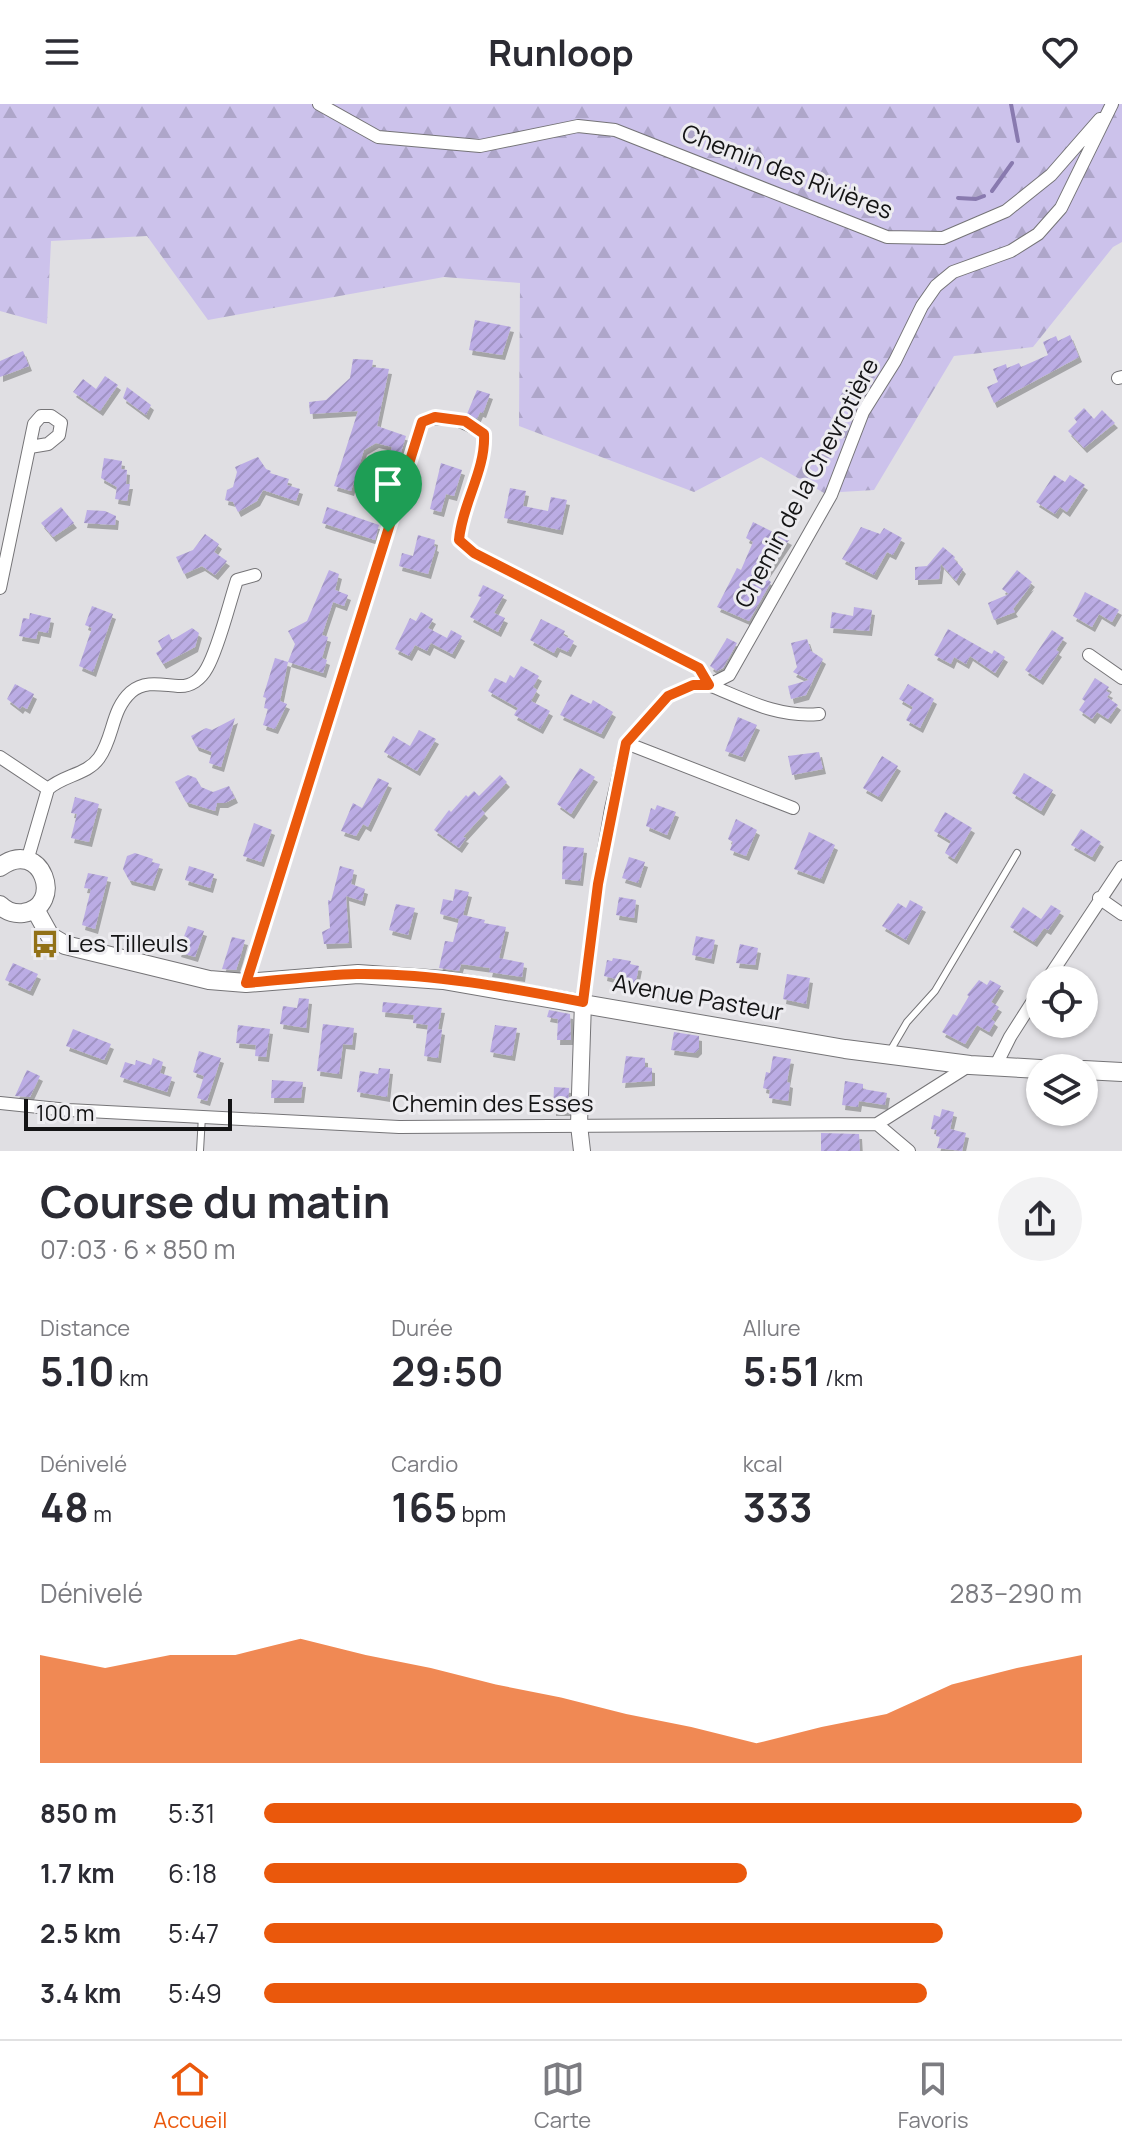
<!DOCTYPE html>
<html lang="fr">
<head>
<meta charset="utf-8">
<style>
	:root { --surface:#fff; --page:#f2f2f3; --text:#2b2b33; --muted:#7c7c81; --line:#e1e1e2; --accent:#ea580c }
	body { margin:0; font-family:Manrope,sans-serif; background:var(--page); color:var(--text); height:100vh; display:flex; flex-direction:column; font-size:30px; white-space:nowrap }
	* { box-sizing:border-box; margin:0 }
	p { font-size:26px; color:var(--muted) }
	.icon { flex:none; width:44px; height:44px; fill:none; stroke:currentColor; stroke-width:2; stroke-linecap:round; stroke-linejoin:round }
	.map { position:relative; height:1047px; overflow:hidden }
	.panel { display:flex; flex-direction:column; background:var(--surface); flex:1 }
	.panel>* { flex:none }
	.fabs { position:absolute; left:1026px; top:862px; display:grid; gap:16px }
	.fabs a { display:grid; place-items:center; width:72px; height:72px; border-radius:50%; background:var(--surface); box-shadow:0 2px 6px #0004; font-size:40px }
	.scale { position:absolute; left:24px; bottom:20px; width:208px; box-sizing:border-box; padding-left:8px; border:4px solid #141415; border-top:0; font-size:22px; line-height:28px; white-space:nowrap; color:#141415; -webkit-text-stroke:6px #edecf0; paint-order:stroke }
	.pin { position:absolute; display:grid; place-items:center; width:68px; height:68px; color:#fff; margin:-82px -34px; border-radius:50% 50% 50% 0; rotate:-45deg; box-shadow:0 0 8px #0007 }
	.pin .icon { rotate:45deg }
	.round { display:grid; place-items:center; flex:none; width:84px; height:84px; border-radius:42px; background:var(--page) }
	.summary { display:flex; align-items:center; justify-content:space-between; height:136px; padding:0 40px }
	h1 { font-size:44px; font-weight:700; line-height:60px }
	.stats { display:grid; grid-template-columns:repeat(3,1fr); gap:12px; height:136px; padding:8px 40px }
	.stats div { display:grid; align-content:center }
	.stats b { font-size:40px; font-weight:700 }
	.stats small { font-size:22px; font-weight:400 }
	.stats p { font-size:22px }
	.chart { height:224px; padding:16px 40px }
	.chart p { display:flex; justify-content:space-between }
	.chart svg { width:100%; height:144px; margin-top:8px; fill:var(--accent); opacity:.7 }
	ul { padding:0 40px; list-style:none; font-size:26px }
	li { display:grid; grid-template-columns:128px 96px 1fr; align-items:center; height:60px }
	li i { height:20px; border-radius:10px; background:var(--accent) }
	header { display:flex; justify-content:space-between; align-items:center; height:104px; padding:0 40px; background:var(--surface); font-size:36px; font-weight:700 }
	.tabs { display:flex; justify-content:space-around; align-items:center; height:112px; border-top:2px solid var(--line); background:var(--surface); font-size:22px; color:var(--muted) }
	.tabs a { display:grid; justify-items:center; gap:4px }
	.tabs .selected { color:var(--accent) }
	.map>svg:first-child { display:block }
	.forest { fill:url(#forest-firs) }
	.lines { fill:none; stroke-linecap:round; stroke-linejoin:round }
	.stream { stroke:#897aaf; stroke-width:4 }
	.building { fill:url(#building-hatch); filter:url(#shadow) }
	.service-casing { stroke:#757477; stroke-width:8 }
	.minor-casing { stroke:#757477; stroke-width:14 }
	.tertiary-casing { stroke:#757477; stroke-width:18 }
	.secondary-casing { stroke:#757477; stroke-width:20 }
	.service { stroke:#fff; stroke-width:6 }
	.minor { stroke:#fff; stroke-width:12 }
	.tertiary { stroke:#fff; stroke-width:16 }
	.secondary { stroke:#fff; stroke-width:18 }
	.route-casing { stroke:#fff; stroke-width:16 }
	.route { stroke:#ea580c; stroke-width:10 }
	.labels { text-anchor:middle; stroke-width:6; stroke-linejoin:round; paint-order:stroke }
	.street-label { font-size:24px; fill:#141415; stroke:#edecf0 }
	.poi-label { font-size:24px; fill:#141415; stroke:#edecf0; text-anchor:start }
</style>
</head>
<body>
<header><svg class="icon" aria-label="menu" viewBox="0 0 24 24"><path d="M4 6h16M4 12h16M4 18h16"/></svg>Runloop<svg class="icon" aria-label="heart" viewBox="0 0 24 24"><path d="M12 20l-8-8c-3-5 5-10 8-4 3-6 11-1 8 4z"/></svg></header>
<div class="map">
<svg width="1122" height="1047" viewBox="0 0 1122 1047">
	<defs>
		<pattern id="forest-firs" width="22" height="20" patternUnits="userSpaceOnUse" patternTransform="scale(2)"><rect width="22" height="20" fill="#ccc2eb"/><path d="M5 1l3.5 6h-7zM16 11l3.5 6h-7z" fill="#aea6c9"/></pattern>
		<pattern id="building-hatch" width="6" height="6" patternUnits="userSpaceOnUse" patternTransform="scale(2)"><rect width="6" height="6" fill="#bbace4"/><path d="M-1 1l2-2M0 6l6-6M5 7l2-2" fill="none" stroke="#a093c3"/></pattern>
		<filter id="shadow"><feDropShadow dx="3" dy="5" stdDeviation="0" flood-color="#0004"/></filter>
	</defs>
	<rect width="100%" height="100%" fill="#e0dfe3"/>
	<!-- forest -->
	<path class="forest" d="M 0,0 L 1122,0 L 1122,138 L 1113,143 L 1033,243 L 954,252 L 874,386 L 824,389 L 761,353 L 694,388 L 519,322 L 520,179 L 444,173 L 208,216 L 147,132 L 51,137 L 47,220 L 0,207 Z"/>
	<g class="lines">
		<!-- stream -->
		<path class="stream" d="M 1011,0 L 1018,37
			M 992,87 L 1012,59
			M 958,94 L 976,95 L 984,92"/>
	</g>
	<!-- building -->
	<path class="building" d="M 475,216 L 511,223 L 502,251 L 469,246 Z
		M 1070,231 L 1079,253 L 994,299 L 987,283 L 998,278 L 993,265 L 1006,260 L 1007,264 L 1019,259 L 1021,263 L 1048,251 L 1043,238 L 1056,232 L 1058,237 Z
		M 23,247 L 29,262 L 0,273 L 0,257 Z
		M 353,255 L 373,256 L 372,263 L 389,265 L 377,322 L 406,332 L 389,388 L 379,385 L 392,343 L 376,339 L 364,346 L 351,387 L 334,382 L 358,307 L 310,310 L 309,298 L 326,296 L 350,274 Z
		M 105,272 L 118,281 L 100,307 L 73,288 L 83,275 L 96,285 Z
		M 127,283 L 151,301 L 146,311 L 123,294 Z
		M 477,286 L 490,290 L 483,309 L 480,308 L 477,315 L 467,310 Z
		M 1084,304 L 1094,315 L 1102,306 L 1115,319 L 1084,344 L 1068,327 L 1077,318 L 1074,314 Z
		M 258,353 L 266,365 L 271,367 L 270,369 L 289,375 L 287,381 L 300,385 L 296,397 L 263,386 L 257,397 L 238,408 L 233,398 L 225,396 L 227,386 L 233,383 L 237,368 L 235,363 Z
		M 104,354 L 122,357 L 121,365 L 127,366 L 126,380 L 130,380 L 127,397 L 115,395 L 117,383 L 101,374 Z
		M 441,359 L 462,366 L 454,392 L 446,390 L 441,408 L 430,405 Z
		M 1054,371 L 1065,378 L 1070,371 L 1085,381 L 1067,408 L 1060,403 L 1055,410 L 1036,398 Z
		M 510,384 L 526,387 L 523,402 L 548,407 L 551,393 L 567,396 L 560,426 L 504,414 Z
		M 61,403 L 74,419 L 53,433 L 41,419 Z
		M 327,403 L 379,421 L 375,436 L 322,419 Z
		M 87,406 L 105,407 L 116,412 L 115,421 L 84,419 Z
		M 753,418 L 789,436 L 764,473 L 771,478 L 749,517 L 717,503 L 737,464 L 741,466 L 753,438 L 746,434 Z
		M 861,423 L 880,430 L 884,424 L 902,434 L 893,451 L 887,448 L 874,471 L 842,455 Z
		M 205,430 L 219,440 L 214,448 L 227,457 L 215,471 L 202,462 L 184,470 L 176,453 L 193,446 Z
		M 418,431 L 435,436 L 434,442 L 436,443 L 428,470 L 399,462 L 402,449 L 413,452 Z
		M 943,443 L 955,453 L 954,455 L 963,465 L 956,477 L 941,460 L 939,475 L 915,476 L 915,463 L 927,462 Z
		M 329,466 L 339,470 L 335,486 L 348,491 L 344,502 L 333,498 L 322,531 L 328,533 L 322,554 L 327,556 L 323,569 L 288,558 L 295,540 L 288,527 L 307,517 Z
		M 1017,466 L 1032,478 L 1028,483 L 1031,481 L 1013,505 L 1015,508 L 994,516 L 988,499 L 1009,490 L 1002,485 Z
		M 483,481 L 504,491 L 494,509 L 505,514 L 498,528 L 470,513 L 481,493 L 478,492 Z
		M 1085,488 L 1119,506 L 1112,518 L 1099,510 L 1092,523 L 1073,512 Z
		M 92,502 L 113,510 L 93,568 L 79,562 L 92,524 L 85,521 Z
		M 854,503 L 872,506 L 869,527 L 830,524 L 832,508 L 853,512 Z
		M 421,508 L 433,515 L 428,524 L 447,534 L 451,526 L 462,532 L 452,550 L 431,539 L 427,547 L 415,541 L 409,552 L 395,545 L 410,514 L 416,517 Z
		M 30,509 L 51,514 L 48,529 L 38,527 L 36,535 L 19,532 L 23,514 L 29,515 Z
		M 541,515 L 565,527 L 563,531 L 574,537 L 568,548 L 557,543 L 554,549 L 530,536 Z
		M 192,524 L 199,529 L 195,543 L 163,560 L 156,549 L 162,545 L 158,537 L 169,530 L 172,536 Z
		M 948,525 L 992,550 L 994,546 L 1005,553 L 995,569 L 970,552 L 966,560 L 954,553 L 951,560 L 934,551 Z
		M 1052,526 L 1064,534 L 1056,546 L 1059,548 L 1040,576 L 1025,566 Z
		M 727,534 L 737,539 L 723,564 L 717,567 L 710,562 Z
		M 807,535 L 811,547 L 823,555 L 806,591 L 791,595 L 788,582 L 809,576 L 793,568 L 797,563 L 791,539 Z
		M 275,554 L 288,558 L 280,597 L 287,600 L 275,625 L 263,621 L 268,605 L 264,604 L 266,594 L 263,593 Z
		M 521,562 L 539,572 L 533,583 L 537,586 L 531,597 L 550,607 L 540,625 L 514,611 L 518,604 L 488,587 L 495,574 L 506,579 L 510,571 L 514,574 Z
		M 1095,574 L 1109,583 L 1106,587 L 1110,589 L 1107,593 L 1118,601 L 1108,615 L 1097,608 L 1092,615 L 1079,606 L 1085,597 L 1082,595 Z
		M 15,580 L 34,590 L 27,605 L 22,602 L 20,605 L 7,595 Z
		M 908,580 L 934,595 L 920,624 L 906,616 L 913,603 L 899,595 Z
		M 571,590 L 591,600 L 593,596 L 613,608 L 601,630 L 560,611 Z
		M 738,613 L 757,621 L 742,653 L 725,647 Z
		M 235,614 L 221,663 L 209,659 L 212,648 L 196,642 L 191,632 L 206,624 L 212,626 Z
		M 419,626 L 436,635 L 417,667 L 384,648 L 393,632 L 410,642 Z
		M 819,648 L 823,665 L 792,671 L 788,652 Z
		M 882,652 L 898,662 L 879,693 L 863,684 Z
		M 580,664 L 595,673 L 571,710 L 557,700 Z
		M 1024,669 L 1053,686 L 1041,707 L 1012,689 Z
		M 188,671 L 196,674 L 201,683 L 213,688 L 229,682 L 235,694 L 225,699 L 217,699 L 215,707 L 186,698 L 175,678 Z
		M 500,671 L 507,678 L 481,705 L 485,709 L 463,733 L 466,734 L 459,744 L 434,726 L 449,706 L 451,708 L 466,691 L 468,693 L 474,687 L 479,692 Z
		M 378,674 L 389,679 L 368,723 L 363,720 L 356,732 L 341,727 L 353,699 L 362,704 Z
		M 75,693 L 99,700 L 89,738 L 71,734 L 77,710 L 71,709 Z
		M 657,701 L 676,708 L 667,731 L 646,722 L 651,704 L 655,706 Z
		M 945,708 L 972,724 L 954,755 L 945,749 L 951,737 L 934,727 Z
		M 736,715 L 757,726 L 746,752 L 730,746 L 733,738 L 728,735 Z
		M 254,719 L 272,726 L 261,758 L 243,752 Z
		M 1081,725 L 1101,738 L 1092,753 L 1071,741 Z
		M 809,728 L 835,741 L 821,775 L 794,765 Z
		M 563,742 L 584,744 L 580,777 L 562,775 Z
		M 135,749 L 153,755 L 152,758 L 160,760 L 152,782 L 129,776 L 123,765 L 127,752 Z
		M 629,753 L 645,758 L 638,779 L 622,774 Z
		M 189,762 L 214,770 L 210,784 L 185,776 Z
		M 340,762 L 354,766 L 351,780 L 365,785 L 362,797 L 346,792 L 349,839 L 324,840 L 322,828 L 330,824 L 328,796 L 331,797 Z
		M 88,769 L 108,773 L 95,825 L 82,821 L 91,785 L 84,784 Z
		M 455,785 L 469,788 L 463,811 L 485,816 L 484,819 L 506,823 L 499,854 L 524,859 L 522,873 L 489,868 L 490,864 L 461,860 L 459,867 L 439,864 L 445,837 L 453,838 L 459,815 L 440,810 L 443,795 L 453,797 Z
		M 619,793 L 636,796 L 634,814 L 616,811 Z
		M 910,796 L 923,803 L 906,836 L 882,822 L 898,799 L 906,804 Z
		M 396,800 L 415,804 L 408,831 L 389,826 Z
		M 1051,801 L 1061,807 L 1048,826 L 1044,824 L 1034,838 L 1010,823 L 1023,803 L 1041,815 Z
		M 188,822 L 204,827 L 195,853 L 178,848 Z
		M 696,832 L 715,836 L 711,855 L 692,851 Z
		M 232,833 L 245,836 L 240,854 L 236,866 L 222,865 Z
		M 740,840 L 758,844 L 755,861 L 736,859 Z
		M 613,854 L 631,857 L 630,860 L 639,862 L 635,882 L 616,878 L 616,875 L 604,872 L 607,856 L 612,857 Z
		M 13,859 L 38,870 L 30,887 L 5,876 Z
		M 787,870 L 810,874 L 806,900 L 783,895 Z
		M 979,876 L 987,881 L 990,876 L 1001,882 L 991,898 L 999,903 L 991,915 L 995,918 L 989,928 L 977,921 L 965,940 L 942,928 L 953,910 L 957,912 L 969,892 L 967,891 Z
		M 299,894 L 309,895 L 306,924 L 280,920 L 283,902 L 297,904 Z
		M 383,898 L 442,904 L 438,925 L 442,926 L 438,954 L 424,952 L 428,921 L 413,919 L 414,911 L 382,908 Z
		M 549,906 L 570,910 L 571,936 L 557,936 L 558,915 L 547,913 Z
		M 323,920 L 354,924 L 352,941 L 343,940 L 339,970 L 317,967 Z
		M 238,921 L 270,925 L 266,953 L 255,952 L 256,941 L 236,939 Z
		M 495,921 L 517,924 L 512,952 L 490,948 Z
		M 73,925 L 111,940 L 104,956 L 66,942 Z
		M 674,928 L 699,932 L 699,945 L 695,949 L 671,946 Z
		M 199,947 L 221,954 L 207,997 L 197,994 L 204,972 L 193,968 Z
		M 626,952 L 645,954 L 645,963 L 652,964 L 652,977 L 622,979 Z
		M 773,952 L 791,955 L 787,978 L 790,979 L 788,997 L 769,994 L 770,986 L 763,984 L 766,968 L 770,969 Z
		M 153,954 L 163,958 L 160,969 L 172,973 L 167,988 L 120,973 L 125,958 L 135,961 L 136,956 L 151,961 Z
		M 379,964 L 390,965 L 387,993 L 357,988 L 360,967 L 378,970 Z
		M 27,966 L 40,972 L 30,993 L 15,992 Z
		M 272,976 L 303,978 L 301,994 L 271,994 Z
		M 845,977 L 863,980 L 863,985 L 887,989 L 885,1001 L 859,997 L 858,1003 L 842,1001 Z
		M 554,983 L 569,984 L 568,1007 L 553,1007 Z
		M 942,1005 L 954,1008 L 950,1025 L 966,1029 L 962,1047 L 937,1044 L 940,1033 L 936,1032 L 937,1026 L 931,1025 L 934,1011 L 940,1013 Z
		M 821,1029 L 859,1030 L 860,1047 L 821,1047 Z"/>
	<g class="lines">
		<defs>
			<path id="service" d="M 890,947 L 907,918 L 935,887 L 1017,749
				M 200,1047 L 202,1012"/>
			<path id="minor" d="M 319,0 L 378,33 L 480,42 L 578,22 L 615,26 L 887,133 L 943,134 L 1006,107 L 1051,71 L 1100,15
				M 1118,274 L 1122,273
				M 0,484 L 34,320 L 41,312 L 51,312 L 61,319 L 59,331 L 48,340 L 30,343
				M 1089,551 L 1122,574
				M 709,581 C 746,596 778,614 819,610
				M 626,639 L 793,704
				M 0,653 L 48,685
				M 27,757 L 48,685 C 63,671 87,671 99,654 C 114,633 111,606 131,588 C 145,576 162,581 178,582 C 191,583 201,575 207,564 C 219,543 229,500 237,476 L 255,471
				M 1099,794 L 1122,810
				M 1047,876 L 1122,763
				M 246,879 L 422,318 C 445,309 465,317 484,330 C 486,366 462,400 459,436 L 474,449 L 699,564 L 709,581
				M 583,898 L 598,780 L 611,705 L 626,639 L 668,592 L 693,581 L 709,581 L 729,571 L 831,391 L 863,308 L 895,257 L 922,202 L 936,182 L 953,168 L 1011,147 L 1038,130 L 1061,104 L 1112,0
				M 995,963 L 1010,933 L 1040,886
				M 0,999 L 68,1006 L 399,1023 L 877,1020 L 970,961
				M 877,1020 L 909,1047"/>
			<path id="tertiary" d="M 582,1047 L 579,1021 L 583,898"/>
			<path id="secondary" d="M 0,763 C 42,732 66,803 23,809 C 14,810 7,808 0,801
				M 35,805 L 50,832 L 65,841 L 209,876 L 246,879 L 358,870 L 443,876 L 845,945 L 970,961 L 1040,965
				M 1084,966 L 1122,968"/>
		</defs>
		<!-- service casing -->
		<use href="#service" class="service-casing"/>
		<!-- minor casing -->
		<use href="#minor" class="minor-casing"/>
		<!-- tertiary casing -->
		<use href="#tertiary" class="tertiary-casing"/>
		<!-- secondary casing -->
		<use href="#secondary" class="secondary-casing"/>
		<!-- service -->
		<use href="#service" class="service"/>
		<!-- minor -->
		<use href="#minor" class="minor"/>
		<!-- tertiary -->
		<use href="#tertiary" class="tertiary"/>
		<!-- secondary -->
		<use href="#secondary" class="secondary"/>
	</g>
	<g class="lines">
		<defs>
			<path id="route" d="M 435,313 L 465,317 L 484,330 C 486,366 462,400 459,436 L 474,449 L 699,564 L 709,581 L 693,581 L 668,592 L 626,639 L 598,780 L 583,898 C 510,884 432,869 357,870 C 320,871 283,876 246,879 L 422,318 Z"/>
		</defs>
		<!-- route casing -->
		<use href="#route" class="route-casing"/>
		<!-- route -->
		<use href="#route" class="route"/>
	</g>
	<!-- icons -->
	<defs>
		<symbol id="bus-bare" viewBox="-9 -9 18 18"><path d="M-5-6H5V4H4V6H2V4H-2V6H-4V4H-5ZM-3.5-4V0h7V-4ZM-3.5 1.2v1.5H-2V1.2ZM2 1.2v1.5H3.5V1.2Z" fill="#927117" stroke="#edecf0" stroke-width="2.5" paint-order="stroke"/></symbol>
	</defs>
	<g fill-rule="evenodd">
		<use href="#bus-bare" x="25" y="820" width="40" height="40"/>
	</g>
	<g class="labels">
		<!-- street labels -->
		<g class="street-label">
			<text transform="translate(787 68) rotate(21)" y="8">Chemin des Rivières</text>
			<text transform="translate(807 379) rotate(-62)" y="8">Chemin de la Chevrotière</text>
			<text transform="translate(698 894) rotate(10)" y="8">Avenue Pasteur</text>
			<text x="493" y="1008">Chemin des Esses</text>
		</g>
		<!-- poi labels -->
		<g class="poi-label">
			<text x="67" y="848">Les Tilleuls</text>
		</g>
	</g>
</svg>
<div class="fabs">
<a><svg class="icon" aria-label="locate" viewBox="0 0 24 24"><circle cx="12" cy="12" r="6"/><path d="M12 2v4M12 18v4M2 12h4M18 12h4"/></svg></a>
<a><svg class="icon" aria-label="layers" viewBox="0 0 24 24"><path d="M12 4l9 5-9 5-9-5zM3 14l9 5 9-5"/></svg></a>
</div>
<div class="scale">100 m</div>
<div class="pin" style="left:388px;top:428px;background:#1e9e55"><svg class="icon" aria-label="arrive" viewBox="0 0 24 24"><path d="M6 21V4h12l-3 4 3 4H6"/></svg></div>
</div>
<section class="panel">
<div class="summary"><div><h1>Course du matin</h1><p>07:03 · 6 × 850 m</p></div><a class="round"><svg class="icon" aria-label="share" viewBox="0 0 24 24"><path d="M12 15V3M7 8l5-5 5 5M5 13v7h14v-7"/></svg></a></div>
<div class="stats">
<div><p>Distance</p><b>5.10<small> km</small></b></div>
<div><p>Durée</p><b>29:50</b></div>
<div><p>Allure</p><b>5:51<small> /km</small></b></div>
</div>
<div class="stats">
<div><p>Dénivelé</p><b>48<small> m</small></b></div>
<div><p>Cardio</p><b>165<small> bpm</small></b></div>
<div><p>kcal</p><b>333</b></div>
</div>
<div class="chart"><p><span>Dénivelé</span>283–290 m</p>
<svg viewBox="0 0 160 44" preserveAspectRatio="none"><path d="M0 44V11L10 15L20 11L30 11L40 6L50 11L60 15L70 20L80 24L90 29L100 33L110 38L120 33L130 29L140 20L150 15L160 11V44z"/></svg>
</div>
<ul>
<li><b>850 m</b>5:31<i style="width:100%"></i></li>
<li><b>1.7 km</b>6:18<i style="width:59%"></i></li>
<li><b>2.5 km</b>5:47<i style="width:83%"></i></li>
<li><b>3.4 km</b>5:49<i style="width:81%"></i></li>
</ul>
</section>
<nav class="tabs">
<a class="selected"><svg class="icon" aria-label="home" viewBox="0 0 24 24"><path d="M3 11l9-7 9 7M6 9v11h12V9"/></svg>Accueil</a>
<a><svg class="icon" aria-label="map" viewBox="0 0 24 24"><path d="M3 6l6-2 6 2 6-2v14l-6 2-6-2-6 2zM9 4v14M15 6v14"/></svg>Carte</a>
<a><svg class="icon" aria-label="saved" viewBox="0 0 24 24"><path d="M7 4h10v16l-5-4-5 4z"/></svg>Favoris</a>
</nav>
</body>
</html>
